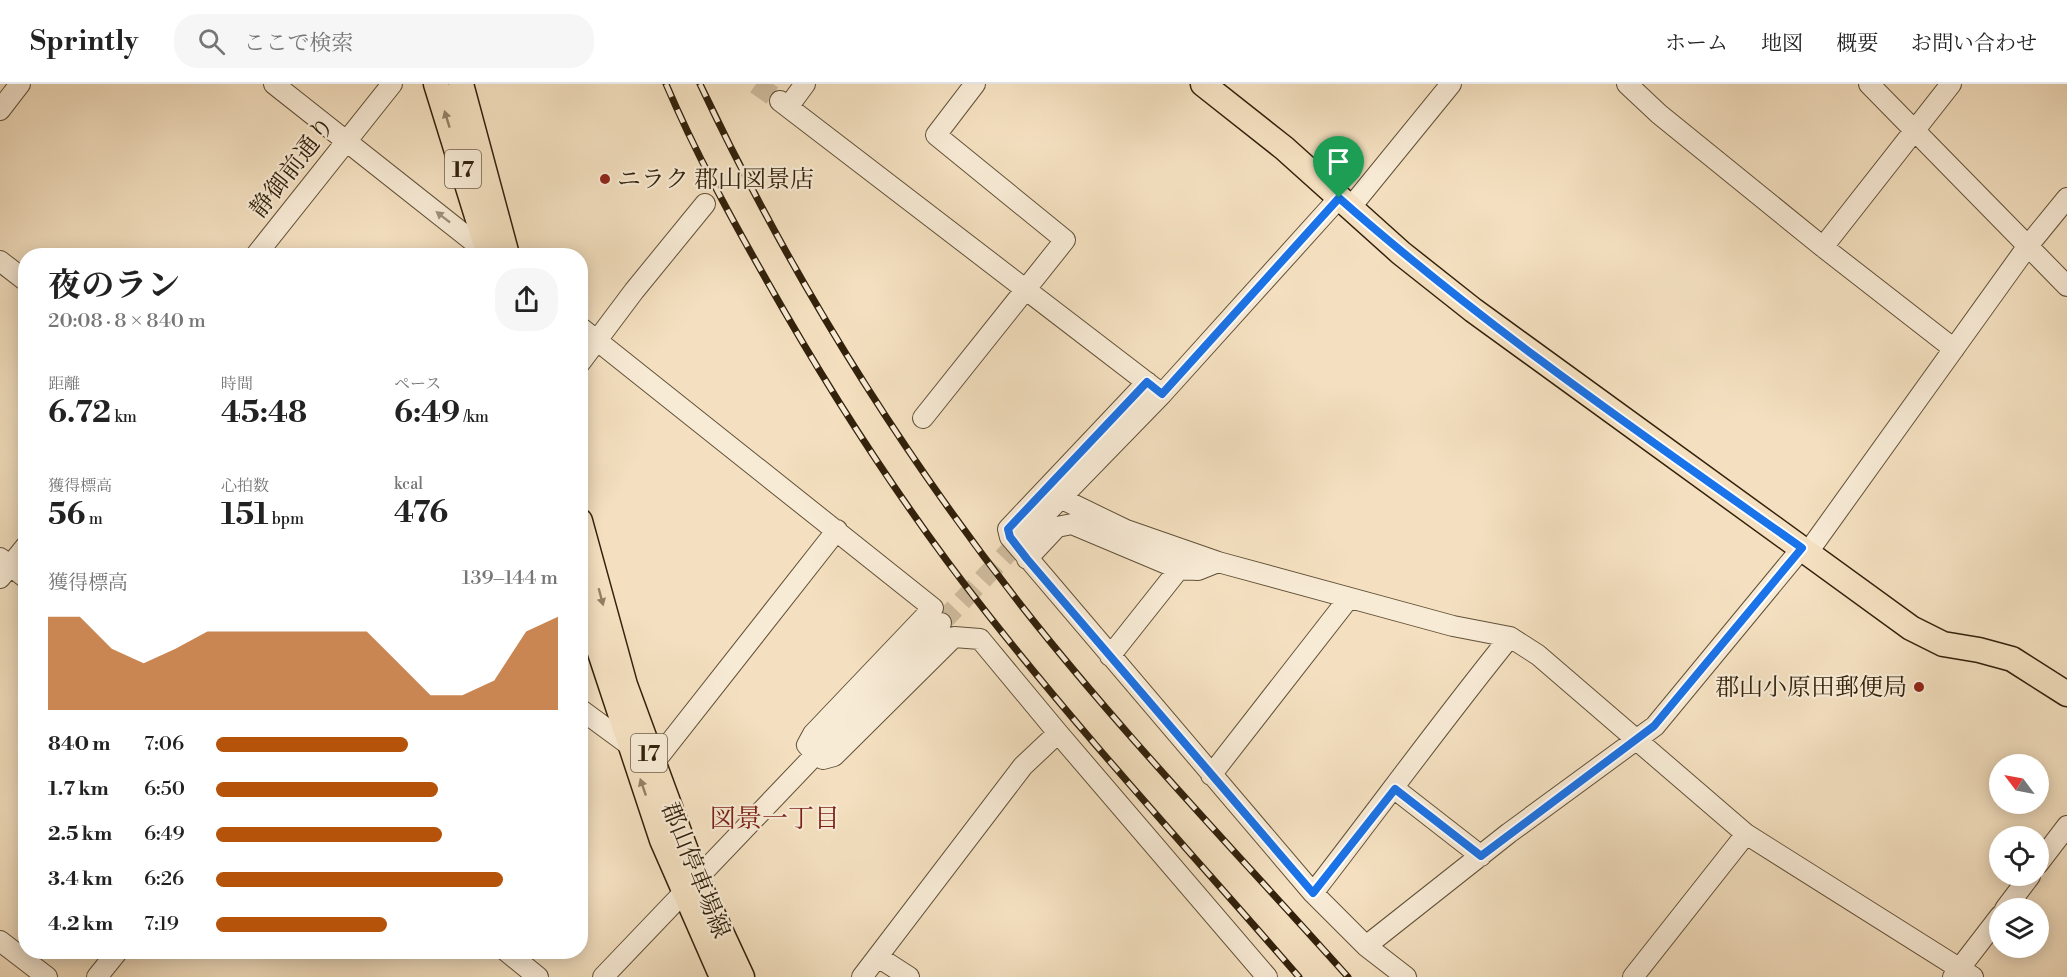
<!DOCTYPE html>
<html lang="ja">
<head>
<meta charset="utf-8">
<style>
	:root { --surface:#fff; --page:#f6f6f6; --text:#222; --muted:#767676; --line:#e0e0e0; --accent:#b45309 }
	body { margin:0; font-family:"Libre Bodoni","Noto Serif JP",serif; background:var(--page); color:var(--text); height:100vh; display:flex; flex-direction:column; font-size:22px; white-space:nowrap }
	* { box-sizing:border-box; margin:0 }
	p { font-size:20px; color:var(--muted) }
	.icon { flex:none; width:33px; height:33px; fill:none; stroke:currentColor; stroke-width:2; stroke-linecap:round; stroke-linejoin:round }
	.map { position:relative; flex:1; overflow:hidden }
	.side { position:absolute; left:18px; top:164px; width:570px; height:711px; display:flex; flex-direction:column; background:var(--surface); border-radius:24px; box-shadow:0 3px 15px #0003 }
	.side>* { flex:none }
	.needle { width:39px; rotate:302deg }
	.fabs { position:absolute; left:1989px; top:670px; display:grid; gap:12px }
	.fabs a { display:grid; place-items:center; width:60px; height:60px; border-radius:50%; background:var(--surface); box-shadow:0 3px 15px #0003; font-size:30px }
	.pin { position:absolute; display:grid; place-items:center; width:51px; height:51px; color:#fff; margin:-62px -26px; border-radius:50% 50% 50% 0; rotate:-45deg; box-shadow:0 0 6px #0007 }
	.pin .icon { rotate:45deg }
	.round { display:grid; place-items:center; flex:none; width:63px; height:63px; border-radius:24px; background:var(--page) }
	.summary { display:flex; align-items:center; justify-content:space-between; height:102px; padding:0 30px }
	h1 { font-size:33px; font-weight:700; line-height:45px }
	.figures { display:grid; grid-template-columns:repeat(3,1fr); gap:9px; height:102px; padding:6px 30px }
	.figures div { display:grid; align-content:center }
	.figures b { font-size:30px; font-weight:700 }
	.figures small { font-size:16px; font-weight:400 }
	.figures p { font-size:16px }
	.chart { height:168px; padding:12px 30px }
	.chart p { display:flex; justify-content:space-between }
	.chart svg { width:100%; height:108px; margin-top:6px; fill:var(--accent); opacity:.7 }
	ul { padding:0 30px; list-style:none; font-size:20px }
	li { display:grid; grid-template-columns:96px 72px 1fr; align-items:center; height:45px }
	li i { height:15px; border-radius:8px; background:var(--accent) }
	header { display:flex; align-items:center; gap:36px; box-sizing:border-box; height:84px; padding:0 30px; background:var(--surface); border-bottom:2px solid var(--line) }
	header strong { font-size:28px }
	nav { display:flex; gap:33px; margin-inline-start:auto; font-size:21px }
	.search { width:420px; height:54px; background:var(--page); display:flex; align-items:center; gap:15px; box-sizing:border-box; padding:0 21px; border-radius:24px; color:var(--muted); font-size:22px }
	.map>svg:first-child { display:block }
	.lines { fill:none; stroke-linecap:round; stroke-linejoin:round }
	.minor-tunnel { stroke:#cdba9c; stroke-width:20; stroke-dasharray:20 10; stroke-linecap:butt }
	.minor-casing { stroke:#625138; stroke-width:22 }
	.major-casing { stroke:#32210b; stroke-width:27 }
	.minor { stroke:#f8ebd6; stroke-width:20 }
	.major { stroke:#f4e0c0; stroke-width:24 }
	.rail-casing { stroke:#32210b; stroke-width:7 }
	.rail { stroke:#f8ebd6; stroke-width:4.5; stroke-dasharray:14; stroke-linecap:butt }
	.oneway { fill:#938066 }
	.oneway2 { fill:#9f907b }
	.route-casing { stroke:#fff; stroke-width:12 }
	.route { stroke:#1a73e8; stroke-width:8 }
	.poi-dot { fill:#8f2418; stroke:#f8ebd6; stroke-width:2 }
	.labels { text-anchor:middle; stroke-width:4.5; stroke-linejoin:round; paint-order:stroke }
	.shield { fill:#f8ebd6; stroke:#6d5e48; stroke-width:1.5 }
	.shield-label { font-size:22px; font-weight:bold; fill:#32210b }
	.street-label { font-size:24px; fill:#32210b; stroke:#f8ebd6 }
	.poi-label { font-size:24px; fill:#32210b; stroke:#f8ebd6; text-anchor:start }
	.neighbourhood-label { font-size:26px; fill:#7a1f14; stroke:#f8ebd6 }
</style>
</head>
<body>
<header>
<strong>Sprintly</strong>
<div class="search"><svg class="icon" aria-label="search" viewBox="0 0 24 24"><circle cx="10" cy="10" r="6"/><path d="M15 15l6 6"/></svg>ここで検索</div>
<nav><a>ホーム</a><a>地図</a><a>概要</a><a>お問い合わせ</a></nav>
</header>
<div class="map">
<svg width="2067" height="893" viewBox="0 0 2067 893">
	<rect width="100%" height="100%" fill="#f4e0c0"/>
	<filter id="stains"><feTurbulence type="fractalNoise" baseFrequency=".00333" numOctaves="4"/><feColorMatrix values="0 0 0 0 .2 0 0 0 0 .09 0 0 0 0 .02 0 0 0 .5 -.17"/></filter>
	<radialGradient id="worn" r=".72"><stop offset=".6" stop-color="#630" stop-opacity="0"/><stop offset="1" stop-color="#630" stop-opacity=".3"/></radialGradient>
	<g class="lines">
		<!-- minor-tunnel -->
		<path class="minor-tunnel" d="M 756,0 L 780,17
			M 941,539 L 1022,454"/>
		<defs>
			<path id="minor" d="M 274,0 L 489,170
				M 1627,0 L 1659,30 L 1823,163 L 1954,265
				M 1869,0 L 2067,202
				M 780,17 L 1162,310
				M 788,23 L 805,0
				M 0,26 L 20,0
				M 1350,124 L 1451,0
				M 1823,163 L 1951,0
				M 256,171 L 392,0
				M 0,177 L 26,197
				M 580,243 L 933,524 L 813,650 L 807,661 L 816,671 L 823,675 L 834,672 L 954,553 L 980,555 L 1058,649 L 1267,893
				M 580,279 L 634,207 L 705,120
				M 1147,298 L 1008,445 L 1010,453 L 1313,809 L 1366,862 L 1406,893
				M 923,334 L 1065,156 L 936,51 L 975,0
				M 1060,414 L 1126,446 L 1218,478 L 1453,542 L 1510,553 L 1538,571 L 1746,750 L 1973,893
				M 1022,454 L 1162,310 L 1339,114
				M 1808,468 L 2027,163 L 2067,114
				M 0,474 L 26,494
				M 1027,475 L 1057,443 L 1072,440 L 1179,485 L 1198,486 L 1218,478
				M 0,494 L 26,462
				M 1110,572 L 1179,485
				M 580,625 L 629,661
				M 653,680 L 837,446
				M 1211,691 L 1349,514
				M 1395,705 L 1481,772
				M 2038,780 L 2067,742
				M 1313,809 C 1379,724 1442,637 1510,553
				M 2005,825 L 2030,792
				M 0,857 L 47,893
				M 1366,862 L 1509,749 L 1655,642 L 1802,464
				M 506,867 L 538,893
				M 878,873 L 909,893
				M 97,893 L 118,867
				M 603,893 L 941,539
				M 862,893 L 1023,682 L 1058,649
				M 1633,893 L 1746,750
				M 1953,893 L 2000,832"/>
			<path id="major" d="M 436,0 L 489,171
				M 461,0 L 507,171
				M 1203,0 L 1284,64 L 1401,169 L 1473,226 L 1911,544 L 1943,560 L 1979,566 L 2012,575 L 2067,610
				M 580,437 L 625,601 L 696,794 L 742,893
				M 580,508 L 662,756 L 722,893"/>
		</defs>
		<!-- minor casing -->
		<use href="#minor" class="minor-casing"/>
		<!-- major casing -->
		<use href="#major" class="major-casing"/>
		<!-- minor -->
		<use href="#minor" class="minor"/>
		<!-- major -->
		<use href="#major" class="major"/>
		<defs>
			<path id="rail" d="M 666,0 C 695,68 730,132 767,197 C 832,312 904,424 986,528 C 1085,654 1194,772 1299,893
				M 700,0 C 788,187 897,363 1024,525 C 1124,652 1240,772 1348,893"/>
		</defs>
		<!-- rail casing -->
		<use href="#rail" class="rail-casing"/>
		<!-- rail -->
		<use href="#rail" class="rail"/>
	</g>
	<!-- one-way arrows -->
	<defs><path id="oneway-solid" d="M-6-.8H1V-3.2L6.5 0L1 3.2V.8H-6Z" transform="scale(1.5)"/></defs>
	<g class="oneway">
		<use href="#oneway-solid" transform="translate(447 35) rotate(-107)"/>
		<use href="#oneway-solid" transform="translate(601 513) rotate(75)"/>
		<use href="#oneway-solid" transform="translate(643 703) rotate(-109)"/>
	</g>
	<use class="oneway2" href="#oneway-solid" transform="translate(443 133) rotate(-142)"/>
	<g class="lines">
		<defs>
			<path id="route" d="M 1339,114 C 1484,242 1644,352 1802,464 L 1654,642 L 1481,772 L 1395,705 L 1313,809 L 1027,475 L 1010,453 L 1008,445 L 1147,298 L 1162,310 Z"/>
		</defs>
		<!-- route casing -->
		<use href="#route" class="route-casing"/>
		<!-- route -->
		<use href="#route" class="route"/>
	</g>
	<!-- markers -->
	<g class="poi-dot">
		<circle cx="605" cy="95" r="6"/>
		<circle cx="1919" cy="603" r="6"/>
	</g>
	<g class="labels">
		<!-- shield labels -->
		<g class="shield">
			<rect x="445" y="66" width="36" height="38" rx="4.5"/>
			<rect x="631" y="650" width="36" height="38" rx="4.5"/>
		</g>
		<g class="shield-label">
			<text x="463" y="93">17</text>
			<text x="649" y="677">17</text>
		</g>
		<!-- street labels -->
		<g class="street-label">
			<text transform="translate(292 83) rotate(-52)" y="8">静御前通り</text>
			<text transform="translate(696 786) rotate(68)" y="8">郡山停車場線</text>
		</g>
		<!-- poi labels -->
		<g class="poi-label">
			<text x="617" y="103">ニラク 郡山図景店</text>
			<text x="1907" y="611" text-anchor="end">郡山小原田郵便局</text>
		</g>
		<!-- neighbourhood labels -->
		<g class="neighbourhood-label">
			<text x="775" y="743">図景一丁目</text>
		</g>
	</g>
	<rect width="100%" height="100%" filter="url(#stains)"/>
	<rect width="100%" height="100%" fill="url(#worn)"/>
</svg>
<div class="fabs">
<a><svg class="needle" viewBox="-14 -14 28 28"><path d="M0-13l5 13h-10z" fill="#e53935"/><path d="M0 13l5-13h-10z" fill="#767676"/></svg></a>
<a><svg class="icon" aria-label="locate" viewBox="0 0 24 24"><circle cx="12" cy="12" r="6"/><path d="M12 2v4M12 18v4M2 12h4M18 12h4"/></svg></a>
<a><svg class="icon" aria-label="layers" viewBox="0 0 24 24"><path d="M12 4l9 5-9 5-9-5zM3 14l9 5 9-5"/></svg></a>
</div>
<div class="pin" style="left:1339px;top:114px;background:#1e9e55"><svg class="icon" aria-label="arrive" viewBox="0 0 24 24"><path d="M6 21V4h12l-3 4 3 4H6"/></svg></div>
<section class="side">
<div class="summary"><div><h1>夜のラン</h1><p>20:08 · 8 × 840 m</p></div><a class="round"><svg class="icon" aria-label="share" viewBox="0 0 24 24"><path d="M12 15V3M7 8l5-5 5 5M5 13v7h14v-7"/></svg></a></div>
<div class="figures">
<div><p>距離</p><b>6.72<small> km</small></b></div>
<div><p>時間</p><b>45:48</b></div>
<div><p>ペース</p><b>6:49<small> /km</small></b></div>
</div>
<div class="figures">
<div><p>獲得標高</p><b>56<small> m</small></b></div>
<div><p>心拍数</p><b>151<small> bpm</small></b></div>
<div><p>kcal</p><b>476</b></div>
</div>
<div class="chart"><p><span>獲得標高</span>139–144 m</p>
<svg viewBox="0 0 160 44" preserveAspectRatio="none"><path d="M0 44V6L10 6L20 19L30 25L40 19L50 12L60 12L70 12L80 12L90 12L100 12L110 25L120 38L130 38L140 32L150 12L160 6V44z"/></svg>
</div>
<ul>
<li><b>840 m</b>7:06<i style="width:56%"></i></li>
<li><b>1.7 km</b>6:50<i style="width:65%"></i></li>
<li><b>2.5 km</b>6:49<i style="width:66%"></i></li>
<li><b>3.4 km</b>6:26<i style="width:84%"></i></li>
<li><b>4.2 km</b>7:19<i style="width:50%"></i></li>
</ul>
</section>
</div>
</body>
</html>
